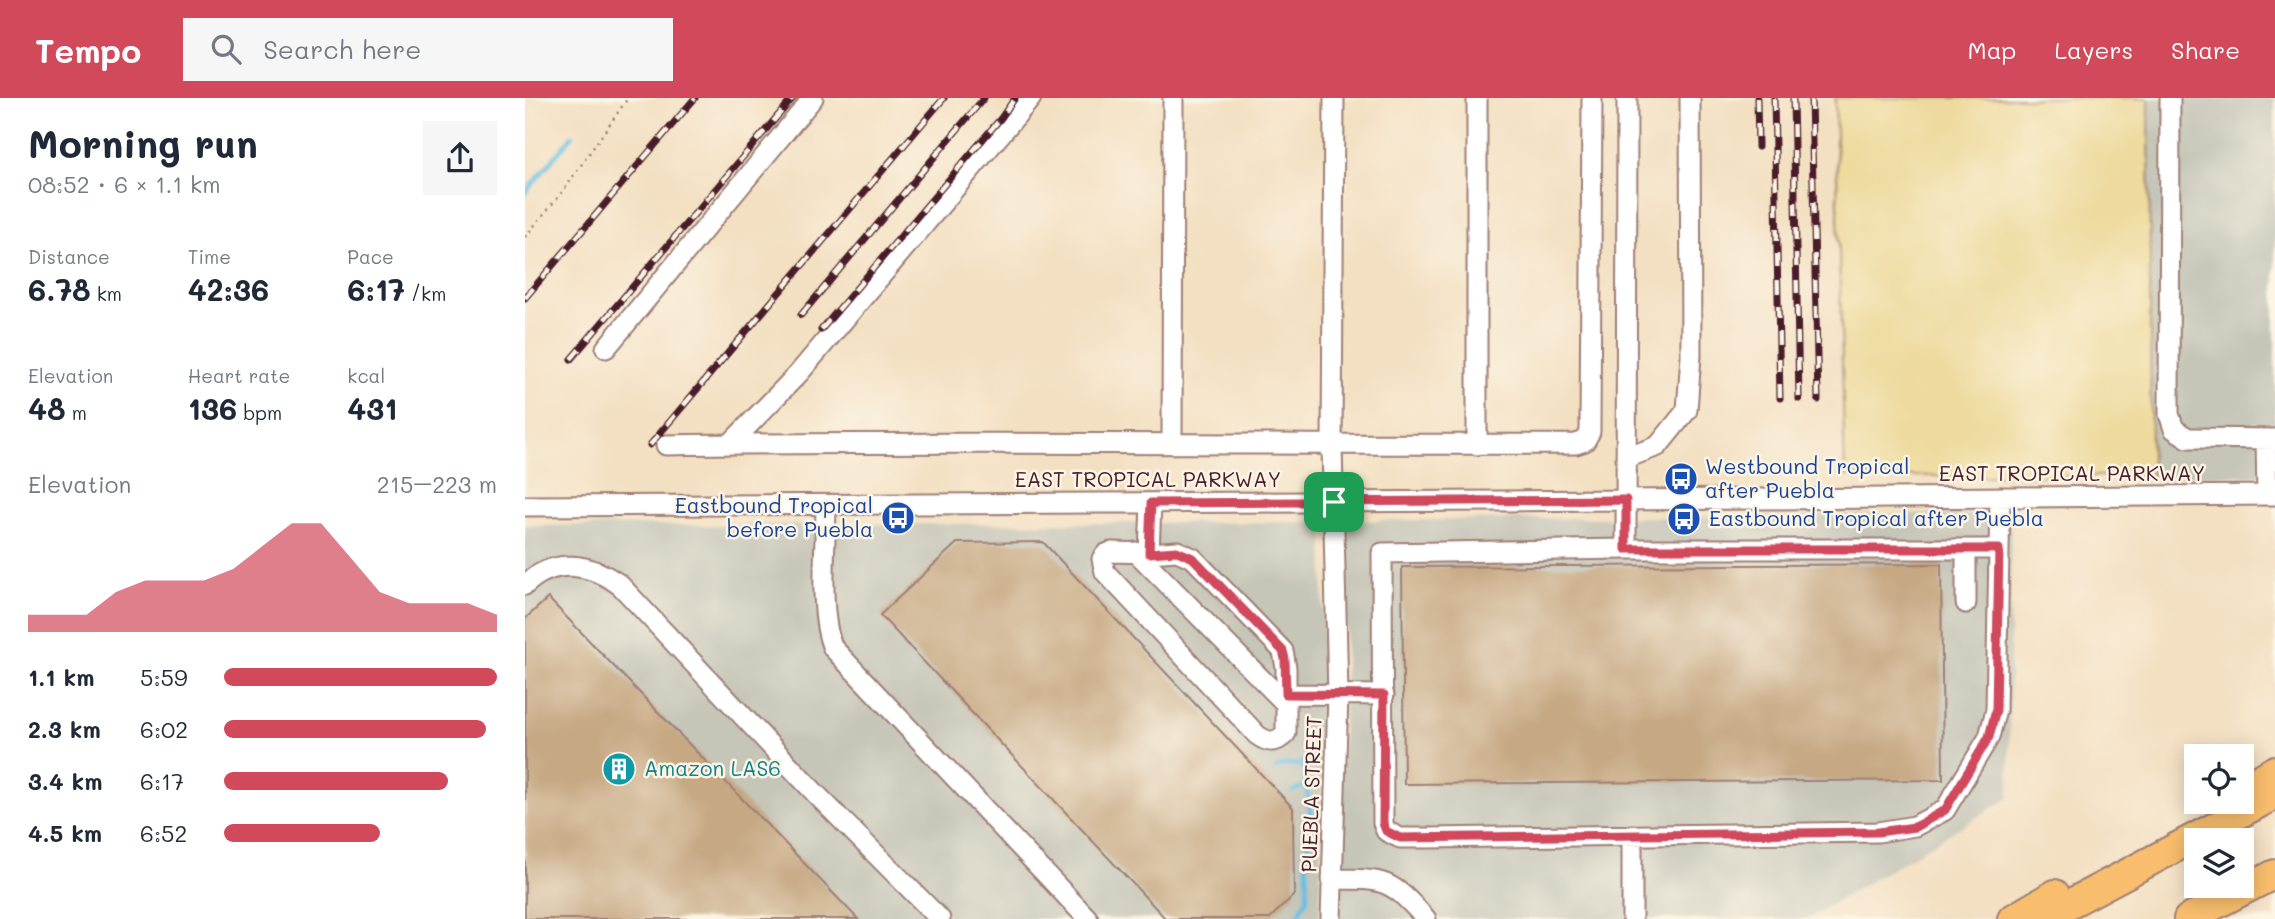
<!DOCTYPE html>
<html lang="en">
<head>
<meta charset="utf-8">
<style>
	:root { --surface:#fff; --page:#f6f6f7; --text:#1f2937; --muted:#747a83; --accent:#d1495b }
	body { margin:0; font-family:Mali,sans-serif; background:var(--page); color:var(--text); height:100vh; display:flex; flex-direction:column; font-size:26px; white-space:nowrap }
	* { box-sizing:border-box; margin:0 }
	p { font-size:23px; color:var(--muted) }
	.icon { flex:none; width:38px; height:38px; fill:none; stroke:currentColor; stroke-width:2; stroke-linecap:round; stroke-linejoin:round }
	.map { position:relative; flex:1; overflow:hidden }
	.side { display:flex; flex-direction:column; background:var(--surface); width:525px }
	.side>* { flex:none }
	.controls { position:absolute; left:1659px; top:646px; display:grid; gap:14px }
	.controls a { display:grid; place-items:center; width:70px; height:70px; border-radius:0px; background:var(--surface); box-shadow:0 4px 18px #0003; font-size:35px }
	.pin { position:absolute; display:grid; place-items:center; width:60px; height:60px; color:#fff; margin:-30px; border-radius:14px; box-shadow:0 4px 10px #0006 }
	.round { display:grid; place-items:center; flex:none; width:74px; height:74px; border-radius:0px; background:var(--page) }
	.headline { display:flex; align-items:center; justify-content:space-between; height:119px; padding:0 28px }
	h1 { font-size:38px; font-weight:800; line-height:52px }
	.figures { display:grid; grid-template-columns:repeat(3,1fr); gap:10px; height:119px; padding:7px 28px }
	.figures div { display:grid; align-content:center }
	.figures b { font-size:30px; font-weight:800 }
	.figures small { font-size:19px; font-weight:400 }
	.figures p { font-size:19px }
	.chart { height:196px; padding:14px 28px }
	.chart p { display:flex; justify-content:space-between }
	.chart svg { width:100%; height:126px; margin-top:7px; fill:var(--accent); opacity:.7 }
	ul { padding:0 28px; list-style:none; font-size:23px }
	li { display:grid; grid-template-columns:112px 84px 1fr; align-items:center; height:52px }
	li i { height:18px; border-radius:9px; background:var(--accent) }
	header { display:flex; align-items:center; gap:42px; box-sizing:border-box; height:98px; padding:0 35px; background:var(--accent); color:#fff }
	header strong { font-size:33px }
	nav { display:flex; gap:38px; margin-inline-start:auto; font-size:24px }
	.search { width:490px; height:63px; background:var(--page); display:flex; align-items:center; gap:18px; box-sizing:border-box; padding:0 24px; border-radius:0px; color:var(--muted); font-size:26px }
	main { display:flex; flex:1; min-height:0 }
	.map>svg:first-child { display:block }
	.industrial { fill:#c5c5b8 }
	.sand { fill:#eeda9e; stroke:#9c7c64; stroke-width:2 }
	.lines { fill:none; stroke-linecap:round; stroke-linejoin:round }
	.stream { stroke:#68bfe5; stroke-width:4.5 }
	.building { fill:#c6a883 }
	.minor-casing { stroke:#9e7f76; stroke-width:23 }
	.highway-casing { stroke:#9e7f76; stroke-width:32 }
	.path { stroke:#9e7f76; stroke-width:2.5; stroke-dasharray:2 5; stroke-linecap:butt }
	.minor { stroke:#fff; stroke-width:19 }
	.highway { stroke:#f9be6d; stroke-width:28 }
	.rail-casing { stroke:#4a1f2b; stroke-width:7 }
	.rail { stroke:#fcf5e5; stroke-width:4.5; stroke-dasharray:13; stroke-linecap:butt }
	.route-casing { stroke:#fff; stroke-width:14 }
	.route { stroke:#d1495b; stroke-width:9 }
	.labels { text-anchor:middle; stroke-width:5; stroke-linejoin:round; paint-order:stroke }
	.transit-label { font-size:21px; fill:#164399; stroke:#fcf5e5; text-anchor:start }
	.street-label { font-size:21px; fill:#4a1f2b; stroke:#fcf5e5 }
	.culture-label { font-size:21px; fill:#0d838f; stroke:#fcf5e5; text-anchor:start }
</style>
</head>
<body>
<header>
<strong>Tempo</strong>
<div class="search"><svg class="icon" aria-label="search" viewBox="0 0 24 24"><circle cx="10" cy="10" r="6"/><path d="M15 15l6 6"/></svg>Search here</div>
<nav><a>Map</a><a>Layers</a><a>Share</a></nav>
</header>
<main>
<section class="side">
<div class="headline"><div><h1>Morning run</h1><p>08:52 · 6 × 1.1 km</p></div><a class="round"><svg class="icon" aria-label="share" viewBox="0 0 24 24"><path d="M12 15V3M7 8l5-5 5 5M5 13v7h14v-7"/></svg></a></div>
<div class="figures">
<div><p>Distance</p><b>6.78<small> km</small></b></div>
<div><p>Time</p><b>42:36</b></div>
<div><p>Pace</p><b>6:17<small> /km</small></b></div>
</div>
<div class="figures">
<div><p>Elevation</p><b>48<small> m</small></b></div>
<div><p>Heart rate</p><b>136<small> bpm</small></b></div>
<div><p>kcal</p><b>431</b></div>
</div>
<div class="chart"><p><span>Elevation</span>215–223 m</p>
<svg viewBox="0 0 160 44" preserveAspectRatio="none"><path d="M0 44V38L10 38L20 38L30 30L40 26L50 26L60 26L70 22L80 14L90 6L100 6L110 18L120 30L130 34L140 34L150 34L160 38V44z"/></svg>
</div>
<ul>
<li><b>1.1 km</b>5:59<i style="width:100%"></i></li>
<li><b>2.3 km</b>6:02<i style="width:96%"></i></li>
<li><b>3.4 km</b>6:17<i style="width:82%"></i></li>
<li><b>4.5 km</b>6:52<i style="width:57%"></i></li>
</ul>
</section>
<div class="map">
<svg width="1750" height="821" viewBox="0 0 1750 821">
	<rect width="100%" height="100%" fill="#fcf5e5"/>
	<filter id="ink" filterUnits="userSpaceOnUse"><feTurbulence type="fractalNoise" baseFrequency=".0143" numOctaves="2"/><feDisplacementMap in="SourceGraphic" scale="14" xChannelSelector="R" yChannelSelector="G"/><feConvolveMatrix kernelMatrix="1 2 1 2 8 2 1 2 1" color-interpolation-filters="sRGB"/></filter>
	<filter id="wash" filterUnits="userSpaceOnUse"><feTurbulence type="fractalNoise" baseFrequency=".00686" numOctaves="4" result="noise"/><feDisplacementMap in="SourceGraphic" scale="28" xChannelSelector="R" yChannelSelector="G"/><feGaussianBlur stdDeviation="1.57" result="paint"/><feColorMatrix in="noise" values="0 0 0 0 0 0 0 0 0 0 0 0 0 0 0 0 0 1.4 0 .05"/><feComposite in="paint" operator="in"/></filter>
	<g filter="url(#wash)">
		<rect width="100%" height="100%" fill="#f3dfc1"/>
		<!-- industrial -->
		<path class="industrial" d="M 1624,0 L 1750,0 L 1750,377 L 1626,378 Z
			M 1486,415 L 1484,700 L 1282,821 L 813,821 L 824,423 Z
			M 799,424 L 795,821 L 0,821 L 0,428 Z"/>
		<!-- sand -->
		<path class="sand" d="M 1310,0 L 1624,0 L 1626,378 L 1320,378 Z"/>
		<g class="lines">
			<!-- stream -->
			<path class="stream" d="M 0,95 L 47,38
				M 751,670 L 762,666 L 778,667
				M 768,693 L 782,687
				M 771,821 L 782,800 L 782,755 L 787,724 L 777,663"/>
		</g>
		<g id="blocks">
			<!-- building -->
			<path class="building" d="M 518,444 L 768,710 L 769,797 L 744,821 L 641,821 L 355,517 L 432,445 Z
				M 1416,466 L 1418,682 L 879,686 L 877,469 Z
				M 23,500 L 333,821 L 0,821 L 0,521 Z"/>
		</g>
	</g>
	<g filter="url(#ink)">
		<use href="#blocks" fill-opacity="0" stroke="#9e7f76" stroke-width="2"/>
		<g class="lines">
			<defs>
				<path id="minor" d="M 1645,0 L 1644,316 L 1649,331 L 1663,340 L 1670,340 L 1750,341
					M 81,250 L 288,0
					M 1741,341 L 1742,397
					M 205,346 L 274,275 L 506,0
					M 647,346 L 648,0
					M 141,347 C 444,342 748,348 1051,346 L 1060,343 L 1065,334 L 1067,0
					M 952,347 L 952,0
					M 1101,360 L 1133,348 L 1162,312 L 1166,258 L 1165,0
					M 301,407 C 301,444 293,517 308,550 L 563,821
					M 0,408 L 974,403 L 1750,397
					M 1101,451 L 1102,0
					M 1441,451 L 1441,505
					M 1474,451 L 1101,451 L 857,455 L 858,725 L 861,733 L 875,740 L 904,740 L 1353,734 L 1390,728 L 1420,712 L 1464,639 L 1471,612 L 1475,399
					M 611,454 L 761,606
					M 624,455 L 652,453 L 668,460 L 758,553 L 761,570 L 761,635 C 751,646 743,645 732,637 L 580,474 L 577,461 L 581,456 L 586,454 L 624,455 L 626,405
					M 0,487 C 29,459 65,465 95,487 L 292,697 L 415,821
					M 761,596 L 859,597
					M 1107,737 L 1107,821
					M 807,781 C 861,781 865,781 901,821
					M 806,821 L 813,597 L 807,348 L 809,0"/>
				<path id="highway" d="M 1717,691 L 1750,672
					M 1487,821 L 1530,796
					M 1516,821 L 1750,697
					M 1663,821 L 1750,776"/>
			</defs>
			<!-- minor casing -->
			<use href="#minor" class="minor-casing"/>
			<!-- highway casing -->
			<use href="#highway" class="highway-casing"/>
			<!-- path -->
			<path class="path" d="M 0,139 L 38,93 L 103,0"/>
			<!-- minor -->
			<use href="#minor" class="minor"/>
			<!-- highway -->
			<use href="#highway" class="highway"/>
			<defs>
				<path id="rail" d="M 1232,0 L 1233,49
					M 1249,0 L 1255,300
					M 1268,0 L 1274,301
					M 1286,0 L 1293,302
					M 0,200 L 170,0
					M 276,217 L 459,0
					M 296,232 L 476,20 L 490,0
					M 46,261 L 268,0
					M 125,347 L 419,0"/>
			</defs>
			<!-- rail casing -->
			<use href="#rail" class="rail-casing"/>
			<!-- rail -->
			<use href="#rail" class="rail"/>
		</g>
	</g>
	<g class="lines" filter="url(#ink)">
		<defs>
			<path id="route" d="M 1101,402 L 1101,451 L 1474,451 L 1471,612 L 1464,639 L 1420,712 L 1390,729 L 1353,734 L 875,740 L 861,733 L 858,725 L 859,597 L 761,596 L 760,561 L 758,553 L 668,460 L 652,453 L 624,455 L 626,405 Z"/>
		</defs>
		<!-- route casing -->
		<use href="#route" class="route-casing"/>
		<!-- route -->
		<use href="#route" class="route"/>
	</g>
	<!-- icons -->
	<defs>
		<symbol id="bus-disc" viewBox="-11 -11 22 22"><circle r="9.5" fill="#1a4fb4" stroke="#fcf5e5"/><path d="M-5-6H5V4H4V6H2V4H-2V6H-4V4H-5ZM-3.5-4V0h7V-4ZM-3.5 1.2v1.5H-2V1.2ZM2 1.2v1.5H3.5V1.2Z" fill="#fff"/></symbol>
		<symbol id="building-disc" viewBox="-11 -11 22 22"><circle r="9.5" fill="#0f9aa8" stroke="#fcf5e5"/><path d="M-4-6H4V6H1V3H-1V6H-4ZM-2.5-4.3h1.7v1.8h-1.7ZM.8-4.3h1.7v1.8H.8ZM-2.5-1h1.7V.8h-1.7ZM.8-1h1.7V.8H.8Z" fill="#fff"/></symbol>
	</defs>
	<g fill-rule="evenodd">
		<use href="#bus-disc" x="1137" y="362" width="38" height="38"/>
		<use href="#bus-disc" x="354" y="401" width="38" height="38"/>
		<use href="#bus-disc" x="1140" y="402" width="38" height="38"/>
		<use href="#building-disc" x="75" y="652" width="38" height="38"/>
	</g>
	<g class="labels">
		<!-- transit labels -->
		<g class="transit-label">
			<text x="1180" y="376">Westbound Tropical<tspan x="1180" dy="24">after Puebla</tspan></text>
			<text x="348" y="415" text-anchor="end">Eastbound Tropical<tspan x="348" dy="24">before Puebla</tspan></text>
			<text x="1184" y="428">Eastbound Tropical after Puebla</text>
		</g>
		<!-- street labels -->
		<g class="street-label">
			<text x="1547" y="383">EAST TROPICAL PARKWAY</text>
			<text x="623" y="389">EAST TROPICAL PARKWAY</text>
			<text transform="translate(787 696) rotate(-88)" y="7">PUEBLA STREET</text>
		</g>
		<!-- culture labels -->
		<g class="culture-label">
			<text x="119" y="678">Amazon LAS6</text>
		</g>
	</g>
</svg>
<div class="controls">
<a><svg class="icon" aria-label="locate" viewBox="0 0 24 24"><circle cx="12" cy="12" r="6"/><path d="M12 2v4M12 18v4M2 12h4M18 12h4"/></svg></a>
<a><svg class="icon" aria-label="layers" viewBox="0 0 24 24"><path d="M12 4l9 5-9 5-9-5zM3 14l9 5 9-5"/></svg></a>
</div>
<div class="pin" style="left:809px;top:404px;background:#1e9e55"><svg class="icon" aria-label="arrive" viewBox="0 0 24 24"><path d="M6 21V4h12l-3 4 3 4H6"/></svg></div>
</div>
</main>
</body>
</html>
